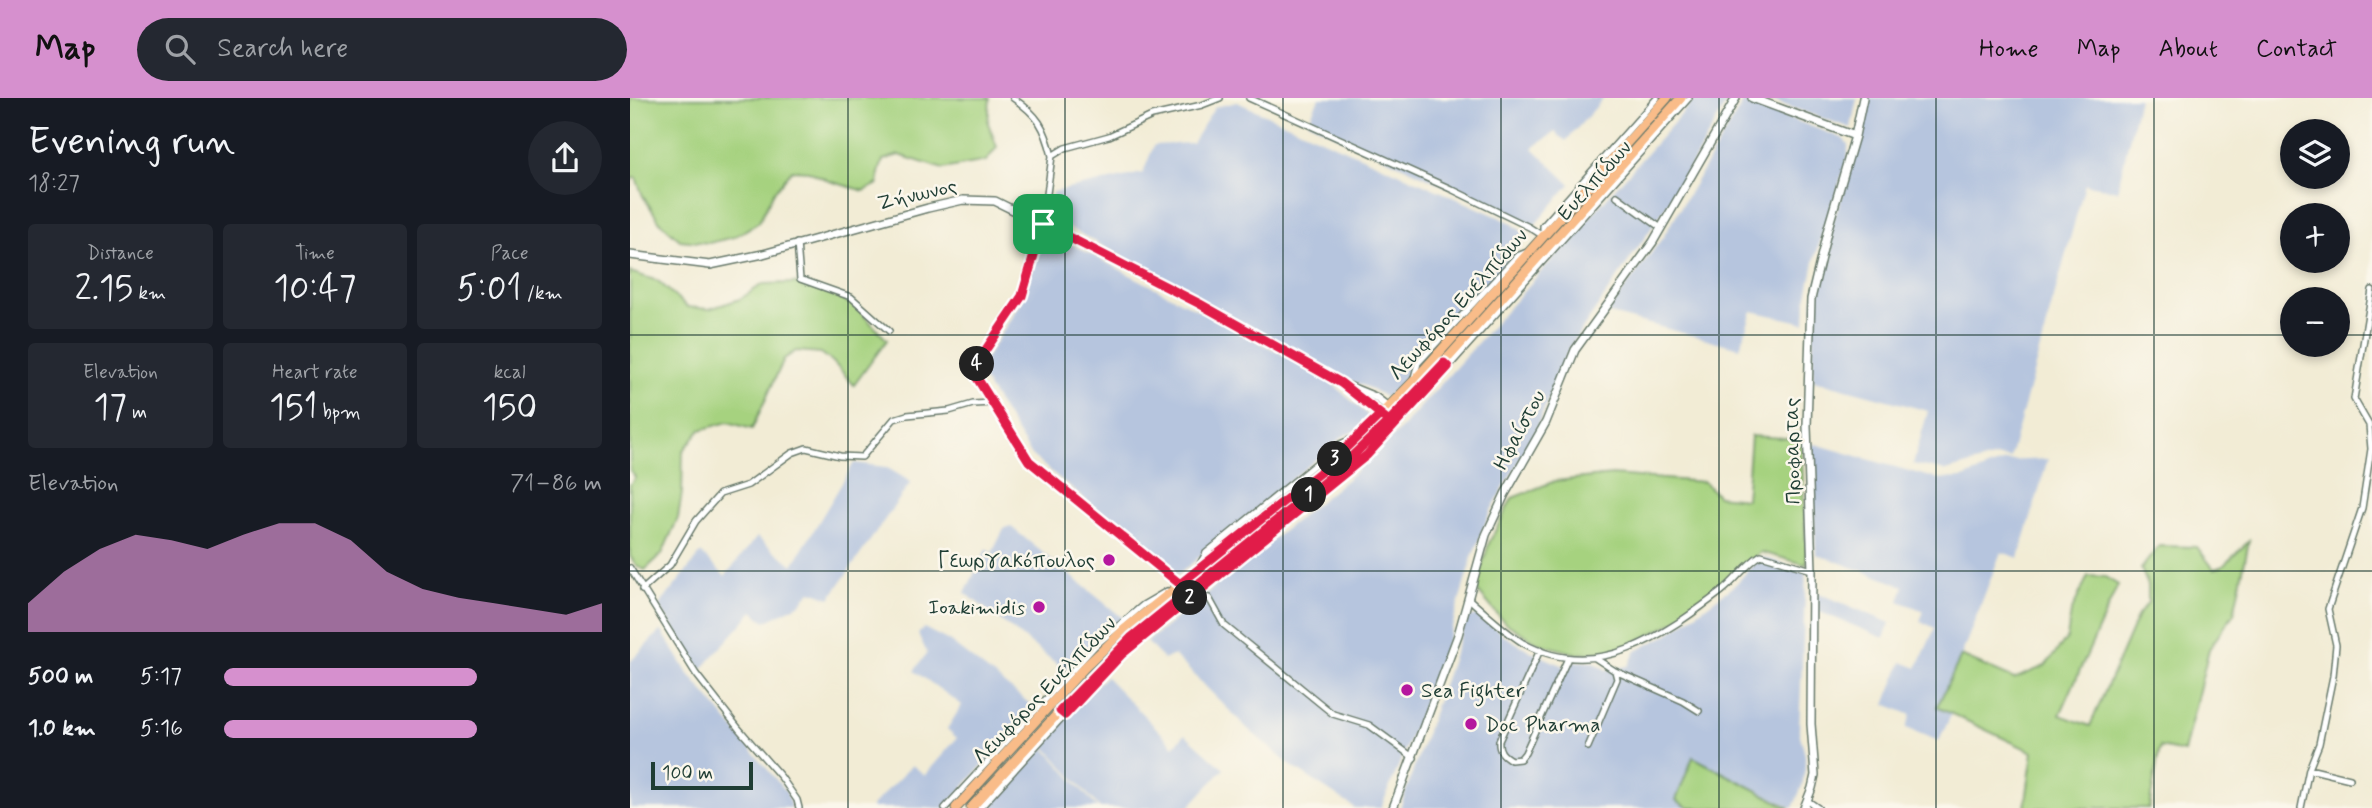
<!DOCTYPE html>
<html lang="en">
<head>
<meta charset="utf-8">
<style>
	:root { --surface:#171b24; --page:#242831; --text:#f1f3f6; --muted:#9ea1a6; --accent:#d690ce }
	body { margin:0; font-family:Mynerve,sans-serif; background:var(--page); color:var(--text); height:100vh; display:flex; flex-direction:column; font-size:26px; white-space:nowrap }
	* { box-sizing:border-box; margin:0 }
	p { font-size:23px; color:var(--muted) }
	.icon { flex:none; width:38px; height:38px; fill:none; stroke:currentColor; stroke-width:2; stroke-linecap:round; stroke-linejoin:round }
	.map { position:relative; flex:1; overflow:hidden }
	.panel { display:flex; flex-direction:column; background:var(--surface); width:630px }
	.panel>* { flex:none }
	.tools { position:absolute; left:1650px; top:21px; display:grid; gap:14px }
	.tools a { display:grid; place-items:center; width:70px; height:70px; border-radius:50%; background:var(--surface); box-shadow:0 4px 10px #0003; font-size:35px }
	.scale { position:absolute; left:21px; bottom:18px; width:102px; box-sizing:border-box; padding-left:7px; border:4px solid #1f3d34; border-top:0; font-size:19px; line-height:24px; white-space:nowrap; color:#1f3d34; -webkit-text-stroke:5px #fbf7ec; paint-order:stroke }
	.pin { position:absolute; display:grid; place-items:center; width:60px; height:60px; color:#fff; margin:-30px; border-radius:14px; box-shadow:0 4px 10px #0006 }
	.km { position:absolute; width:35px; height:35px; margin:-18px; border-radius:50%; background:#222; color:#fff; font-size:19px; line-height:35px; text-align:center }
	.round { display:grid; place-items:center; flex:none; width:74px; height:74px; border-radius:37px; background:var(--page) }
	.summary { display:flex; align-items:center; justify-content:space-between; height:119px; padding:0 28px }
	h1 { font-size:38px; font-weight:600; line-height:52px }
	.stats { display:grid; grid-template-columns:repeat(3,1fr); gap:10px; height:119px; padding:7px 28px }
	.stats div { display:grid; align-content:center; border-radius:7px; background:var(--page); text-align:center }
	.stats b { font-size:35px; font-weight:600 }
	.stats small { font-size:19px; font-weight:400 }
	.stats p { font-size:19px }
	.chart { height:196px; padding:14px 28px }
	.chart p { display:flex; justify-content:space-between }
	.chart svg { width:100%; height:126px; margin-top:7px; fill:var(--accent); opacity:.7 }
	ul { padding:0 28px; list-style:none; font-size:23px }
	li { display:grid; grid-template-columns:112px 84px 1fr; align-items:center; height:52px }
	li i { height:18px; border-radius:9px; background:var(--accent) }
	header { display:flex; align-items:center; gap:42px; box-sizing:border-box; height:98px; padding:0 35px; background:var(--accent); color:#111 }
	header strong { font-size:33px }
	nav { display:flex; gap:38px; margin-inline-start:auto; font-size:24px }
	.search { width:490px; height:63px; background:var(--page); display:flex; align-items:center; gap:18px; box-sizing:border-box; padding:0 24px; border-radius:38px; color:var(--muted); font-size:26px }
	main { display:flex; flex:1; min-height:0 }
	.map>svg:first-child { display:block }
	.industrial { fill:#b6c5de }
	.green { fill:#a6d27f; stroke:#62885a; stroke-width:2 }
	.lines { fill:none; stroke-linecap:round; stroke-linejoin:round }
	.minor-casing { stroke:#697a6c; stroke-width:8 }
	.tertiary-casing { stroke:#697a6c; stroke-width:10 }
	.primary-casing { stroke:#697a6c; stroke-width:11 }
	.minor { stroke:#fff; stroke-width:5 }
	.tertiary { stroke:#fff; stroke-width:7 }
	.primary { stroke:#f9bc89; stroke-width:9 }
	.route-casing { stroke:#fff; stroke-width:14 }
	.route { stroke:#e11d48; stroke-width:9 }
	.grid { fill:none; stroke:#1f3d34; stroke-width:2; stroke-opacity:0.55 }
	.poi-dot { fill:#b5179e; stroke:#fbf7ec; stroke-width:2.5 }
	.labels { text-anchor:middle; stroke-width:5; stroke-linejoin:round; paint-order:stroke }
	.street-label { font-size:21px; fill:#1f3d34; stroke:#fbf7ec }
	.poi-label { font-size:21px; fill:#1f3d34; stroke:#fbf7ec; text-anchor:end }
</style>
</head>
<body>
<header>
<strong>Map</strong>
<div class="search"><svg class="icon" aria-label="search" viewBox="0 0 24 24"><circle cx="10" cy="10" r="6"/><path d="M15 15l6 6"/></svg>Search here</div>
<nav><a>Home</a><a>Map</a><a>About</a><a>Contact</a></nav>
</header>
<main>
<section class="panel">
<div class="summary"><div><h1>Evening run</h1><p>18:27</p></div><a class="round"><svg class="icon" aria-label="share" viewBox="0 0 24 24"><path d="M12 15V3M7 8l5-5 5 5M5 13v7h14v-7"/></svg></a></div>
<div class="stats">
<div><p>Distance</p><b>2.15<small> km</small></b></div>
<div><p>Time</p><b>10:47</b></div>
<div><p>Pace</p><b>5:01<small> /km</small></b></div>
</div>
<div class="stats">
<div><p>Elevation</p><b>17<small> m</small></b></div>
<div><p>Heart rate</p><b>151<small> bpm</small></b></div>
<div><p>kcal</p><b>150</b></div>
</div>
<div class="chart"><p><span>Elevation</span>71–86 m</p>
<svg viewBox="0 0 160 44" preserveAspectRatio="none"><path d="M0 44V34L10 23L20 15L30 10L40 12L50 15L60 10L70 6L80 6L90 12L100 23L110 29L120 32L130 34L140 36L150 38L160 34V44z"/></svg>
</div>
<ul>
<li><b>500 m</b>5:17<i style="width:67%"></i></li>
<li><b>1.0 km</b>5:16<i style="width:67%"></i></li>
</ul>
</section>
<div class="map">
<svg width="1742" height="710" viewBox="0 0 1742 710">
	<rect width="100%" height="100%" fill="#fbf7ec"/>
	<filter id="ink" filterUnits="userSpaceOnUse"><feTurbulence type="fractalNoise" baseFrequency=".0143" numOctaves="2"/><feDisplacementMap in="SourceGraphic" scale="14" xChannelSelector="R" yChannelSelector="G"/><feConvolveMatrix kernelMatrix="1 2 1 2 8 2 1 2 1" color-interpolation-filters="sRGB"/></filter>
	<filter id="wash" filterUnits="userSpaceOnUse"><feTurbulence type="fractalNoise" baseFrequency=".00686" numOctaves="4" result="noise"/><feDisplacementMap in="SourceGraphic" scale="28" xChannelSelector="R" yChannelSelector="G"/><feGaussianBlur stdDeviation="1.57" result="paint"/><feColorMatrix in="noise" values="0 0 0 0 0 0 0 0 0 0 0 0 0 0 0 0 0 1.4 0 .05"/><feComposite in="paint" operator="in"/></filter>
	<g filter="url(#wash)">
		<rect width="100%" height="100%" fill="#f2ecd5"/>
		<!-- industrial -->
		<path class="industrial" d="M 689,0 L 974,0 L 936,43 L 925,34 L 903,50 L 940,86 L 903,129 L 678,24 Z
			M 1066,0 L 1099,0 L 1048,91 L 940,249 L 903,338 L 860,414 L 842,459 L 812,563 L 751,710 L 725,710 L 660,667 L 619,632 L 544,557 L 534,562 L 517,544 L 722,377 L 769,333 Z
			M 1134,0 L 1227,0 L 1221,30 Z
			M 1235,0 L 1509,0 L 1487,93 L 1455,86 L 1380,360 L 1366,359 L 1316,373 L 1283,366 L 1298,313 L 1183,282 L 1183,202 L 1201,129 L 1217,85 Z
			M 1114,3 L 1212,40 L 1218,46 L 1218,59 L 1185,160 L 1176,202 L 1175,225 L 1122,213 L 1110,250 L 977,215 L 1033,139 Z
			M 607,4 L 880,124 L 898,138 L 762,297 L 755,299 L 742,291 L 716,281 L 416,117 L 423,94 L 513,75 L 524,47 L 562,45 L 585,9 Z
			M 414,132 L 692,277 L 740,319 L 726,333 L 715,337 L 548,477 L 402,358 L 348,273 L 394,199 Z
			M 1185,346 L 1307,381 L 1333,380 L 1375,363 L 1418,361 L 1389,460 L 1371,454 L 1331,558 L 1308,609 L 1322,615 L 1309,643 L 1276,630 L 1281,617 L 1255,606 L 1272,564 L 1287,570 L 1305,530 L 1290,523 L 1294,513 L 1269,503 L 1274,488 L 1186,456 L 1180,348 Z
			M 224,365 L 256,369 L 281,384 L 200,500 L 181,493 L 170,506 L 135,524 L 123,513 L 71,572 L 29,508 L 71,455 L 95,478 L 127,439 L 163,467 Z
			M 380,428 L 494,521 L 465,543 L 435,572 L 335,495 L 356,451 L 362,455 L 374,431 Z
			M 1133,459 L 1176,474 L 1169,633 L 1175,657 L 1175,670 L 1172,688 L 1163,710 L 1063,659 L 1046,701 L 1059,710 L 770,710 L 837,519 L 851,517 L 873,537 L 902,554 L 936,569 L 940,563 L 964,564 L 976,572 L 998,568 L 1006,553 L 1039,536 L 1106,486 L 1128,461 Z
			M 1186,494 L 1260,525 L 1254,540 L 1185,512 Z
			M 294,530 L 319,543 L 404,609 L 315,710 L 240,710 L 282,667 L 295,677 L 327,640 L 317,631 L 332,607 L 284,573 L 297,555 L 288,536 Z
			M 31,532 L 58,575 L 157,695 L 161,710 L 0,710 L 0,564 Z
			M 476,579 L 544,648 L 555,636 L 594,671 L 558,710 L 470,710 L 413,646 L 458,594 Z
			M 413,648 L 468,710 L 357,710 L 366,701 Z"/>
		<!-- green -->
		<path class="green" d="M 0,0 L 360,0 L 358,25 L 367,49 L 356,63 L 313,71 L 269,57 L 253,62 L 249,75 L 248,86 L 234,93 L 199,83 L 179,73 L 162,72 L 143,95 L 129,124 L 104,139 L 79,145 L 50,142 L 30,124 L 13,98 L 6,80 L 2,80 L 0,88 Z
			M 0,174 L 28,183 L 57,209 L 79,211 L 110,201 L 133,186 L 165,185 L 198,194 L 225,208 L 257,242 L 224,287 L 203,264 L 191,255 L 166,253 L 154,261 L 122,331 L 98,324 L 70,332 L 53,353 L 52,395 L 48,420 L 32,456 L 15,472 L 6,467 L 0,458 L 0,387 L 5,379 L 0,372 Z
			M 1121,338 L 1171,341 L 1177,467 L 1131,454 L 1045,524 L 1004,545 L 978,553 L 948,556 L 910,546 L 874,524 L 845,490 L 859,445 L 882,400 L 925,383 L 982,377 L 1074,384 L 1088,398 L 1116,401 Z
			M 1619,443 L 1604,515 L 1579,551 L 1554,654 L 1530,649 L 1519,710 L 1395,710 L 1403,654 L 1307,609 L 1331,558 L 1384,581 L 1415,568 L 1437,540 L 1441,514 L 1458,478 L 1475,479 L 1488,487 L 1430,617 L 1460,628 L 1508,517 L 1518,505 L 1518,487 L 1511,471 L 1529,448 L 1567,449 L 1584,471 L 1593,468 Z
			M 1063,659 L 1160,710 L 1059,710 L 1046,702 Z"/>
	</g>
	<g filter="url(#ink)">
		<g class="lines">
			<defs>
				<path id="minor" d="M 383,0 C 408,17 415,29 422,58
					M 619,0 L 821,91 L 899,129 L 913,138
					M 987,98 L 1031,130
					M 913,138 L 913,128 L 1027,0
					M 167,145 L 170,181 L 221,199 L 259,233
					M 783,283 L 788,265 L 887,158 L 897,154
					M 0,470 L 66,576 L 109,631 L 151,679 L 167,702 L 169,710
					M 568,470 L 576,455 L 710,346 L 727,339
					M 549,486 L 399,363 L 342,272 L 392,198 L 413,126 L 422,58 L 435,50 L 479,38 L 522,18 L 572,7 L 590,0
					M 12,492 L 40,467 L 66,423 L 90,396 L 118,387 L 162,355 L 176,350 L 210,358 L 232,359 L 264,321 L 277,317 L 319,313 L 343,306 L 363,305
					M 564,497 L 579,500 L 594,527 L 703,616 L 739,627 L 784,660
					M 839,501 C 856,516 874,533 893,545 C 967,586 1034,537 1092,493 C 1106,482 1116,466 1131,457 L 1182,472
					M 910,552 L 869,643 C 868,653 873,657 881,662 L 890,661 L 895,655 L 938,560
					M 985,573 L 1053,603 L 1069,613
					M 958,649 L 987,581 L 985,573 L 965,560
					M 1679,671 L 1720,681
					M 1178,703 L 1188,710
					M 315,710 L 465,548 L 513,507 L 537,493
					M 350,710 L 457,592 L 492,556 L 653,427 L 737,357 L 761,333 L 1059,0
					M 1671,710 L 1679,671 L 1689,646 L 1703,578 L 1706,547 L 1698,511 L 1732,410 L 1741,351 L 1739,327 L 1724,301 L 1742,192"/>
				<path id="tertiary" d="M 1122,0 L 1225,38
					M 0,157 L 80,167 L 133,156 L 298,110 L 333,102 L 365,103 L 512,176 L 599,222 L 711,285 L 752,318
					M 718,288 L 745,299 L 766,315
					M 763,710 L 828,537 L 856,437 L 875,396 L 916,324 L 945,252 L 1023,144 L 1106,0
					M 1174,710 L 1182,690 L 1185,677 L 1181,626 L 1182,472 L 1177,328 L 1181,201 L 1198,130 L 1225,38 L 1233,0"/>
				<path id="primary" d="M 326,710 L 454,570 L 495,531 L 667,393 L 730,338 L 783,284 L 1037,0
					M 341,710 L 463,577 L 502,539 L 673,402 L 737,346 L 790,291 L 1051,0"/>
			</defs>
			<!-- minor casing -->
			<use href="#minor" class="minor-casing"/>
			<!-- tertiary casing -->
			<use href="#tertiary" class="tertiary-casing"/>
			<!-- primary casing -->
			<use href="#primary" class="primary-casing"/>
			<!-- minor -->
			<use href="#minor" class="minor"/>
			<!-- tertiary -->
			<use href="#tertiary" class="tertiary"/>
			<!-- primary -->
			<use href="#primary" class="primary"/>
		</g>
	</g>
	<g class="lines" filter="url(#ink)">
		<defs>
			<path id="route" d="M 413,126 L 570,206 L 711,285 L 759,323 L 699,380 L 502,539 L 430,613 L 435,617 L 492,556 L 737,357 L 818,269 L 814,265 L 759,323 L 750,317 L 693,372 L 550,486 L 399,363 L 342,272 L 392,198 L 413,126"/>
		</defs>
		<!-- route casing -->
		<use href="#route" class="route-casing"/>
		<!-- route -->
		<use href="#route" class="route"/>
	</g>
	<!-- grid -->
	<path class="grid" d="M 218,0 L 218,710M 435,0 L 435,710M 653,0 L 653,710M 871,0 L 871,710M 1089,0 L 1089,710M 1306,0 L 1306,710M 1524,0 L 1524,710M 0,237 L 1662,237M 1708,237 L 1742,237M 0,473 L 1742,473"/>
	<!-- markers -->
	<g class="poi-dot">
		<circle cx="479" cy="462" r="7"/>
		<circle cx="409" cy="509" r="7"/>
		<circle cx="777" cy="592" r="7"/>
		<circle cx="841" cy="626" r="7"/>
	</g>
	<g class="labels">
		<!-- street labels -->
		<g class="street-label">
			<text transform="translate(964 82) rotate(-48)" y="7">Ευελπίδων</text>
			<text transform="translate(287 96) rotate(-13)" y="7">Ζήνωνος</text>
			<text transform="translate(828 206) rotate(-48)" y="7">Λεωφόρος Ευελπίδων</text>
			<text transform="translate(889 332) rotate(-62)" y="7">Ηφαίστου</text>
			<text transform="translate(1162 353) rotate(-91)" y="7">Προφαρτας</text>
			<text transform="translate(414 592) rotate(-46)" y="7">Λεωφόρος Ευελπίδων</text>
		</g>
		<!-- poi labels -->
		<g class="poi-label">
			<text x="465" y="469">Γεωργακόπουλος</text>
			<text x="395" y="516">Ioakimidis</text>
			<text x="791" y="599" text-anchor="start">Sea Fighter</text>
			<text x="855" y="633" text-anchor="start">Doc Pharma</text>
		</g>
	</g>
</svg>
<div class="tools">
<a><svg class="icon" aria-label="layers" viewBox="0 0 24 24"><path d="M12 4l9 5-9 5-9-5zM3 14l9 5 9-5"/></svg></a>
<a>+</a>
<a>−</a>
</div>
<div class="scale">100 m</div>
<div class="pin" style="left:413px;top:126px;background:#1e9e55"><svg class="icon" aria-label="arrive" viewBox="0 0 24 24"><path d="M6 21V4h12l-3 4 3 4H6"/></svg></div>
<b class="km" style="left:679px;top:397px">1</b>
<b class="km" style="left:560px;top:500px">2</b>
<b class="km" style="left:705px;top:361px">3</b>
<b class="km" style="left:347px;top:266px">4</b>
</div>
</main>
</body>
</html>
